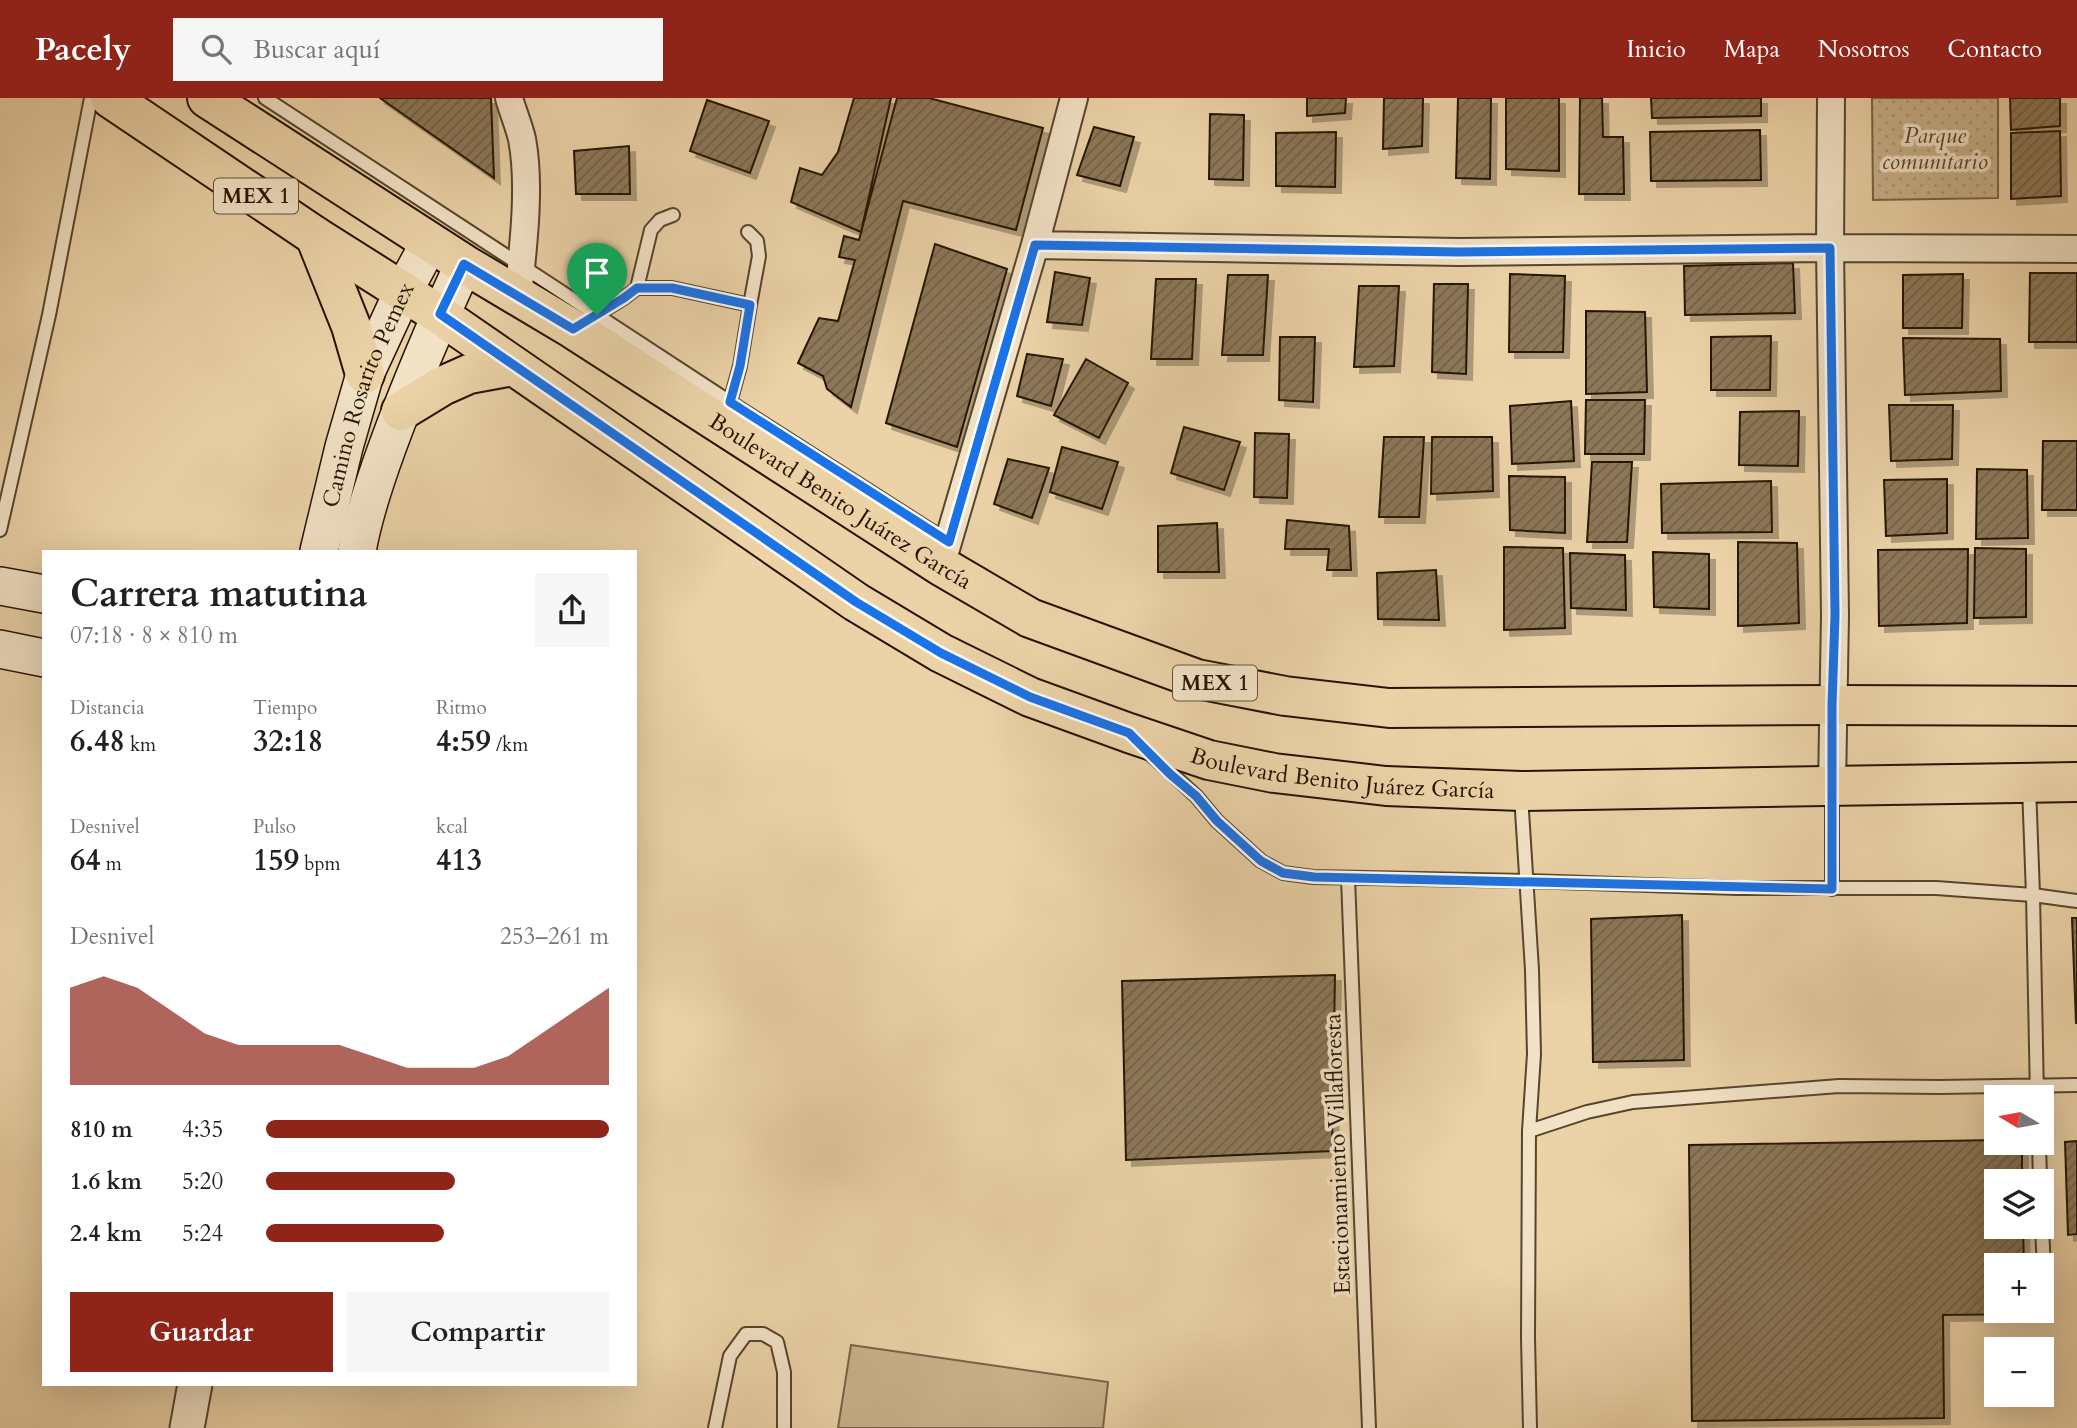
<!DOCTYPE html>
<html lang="es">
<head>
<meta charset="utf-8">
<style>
	:root { --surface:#fff; --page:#f6f6f6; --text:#202124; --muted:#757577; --accent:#8f2418 }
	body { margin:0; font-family:Cardo,serif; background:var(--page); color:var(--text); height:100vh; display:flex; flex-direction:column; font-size:26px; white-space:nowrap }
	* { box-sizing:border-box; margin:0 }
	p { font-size:23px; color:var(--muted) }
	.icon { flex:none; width:38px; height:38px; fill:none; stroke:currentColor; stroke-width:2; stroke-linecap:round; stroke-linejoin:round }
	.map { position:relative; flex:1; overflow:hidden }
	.sheet { position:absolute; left:42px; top:452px; width:595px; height:836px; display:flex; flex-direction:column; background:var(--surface); border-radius:0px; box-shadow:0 7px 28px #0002 }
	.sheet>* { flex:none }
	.needle { width:46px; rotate:280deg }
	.fabs { position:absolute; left:1984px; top:987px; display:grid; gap:14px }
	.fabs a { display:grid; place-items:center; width:70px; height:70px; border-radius:0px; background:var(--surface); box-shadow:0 7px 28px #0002; font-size:35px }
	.pin { position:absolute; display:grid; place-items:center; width:60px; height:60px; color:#fff; margin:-72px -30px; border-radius:50% 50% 50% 0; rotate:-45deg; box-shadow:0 0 7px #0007 }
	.pin .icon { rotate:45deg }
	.round { display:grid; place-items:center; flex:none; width:74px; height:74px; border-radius:0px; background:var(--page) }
	.head { display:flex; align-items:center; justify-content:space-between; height:119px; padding:0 28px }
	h1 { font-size:38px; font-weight:700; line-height:52px }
	.stats { display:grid; grid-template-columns:repeat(3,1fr); gap:10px; height:119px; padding:7px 28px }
	.stats div { display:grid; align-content:center }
	.stats b { font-size:30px; font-weight:700 }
	.stats small { font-size:19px; font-weight:400 }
	.stats p { font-size:19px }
	.chart { height:196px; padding:14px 28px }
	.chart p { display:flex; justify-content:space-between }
	.chart svg { width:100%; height:126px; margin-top:7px; fill:var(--accent); opacity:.7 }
	.button { display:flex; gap:14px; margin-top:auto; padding:14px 28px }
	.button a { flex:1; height:80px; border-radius:0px; background:var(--accent); color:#fff; font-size:28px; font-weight:700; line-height:80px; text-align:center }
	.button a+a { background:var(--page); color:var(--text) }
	ul { padding:0 28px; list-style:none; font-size:23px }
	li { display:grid; grid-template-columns:112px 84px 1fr; align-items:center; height:52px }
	li i { height:18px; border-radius:9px; background:var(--accent) }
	header { display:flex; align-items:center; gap:42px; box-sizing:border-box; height:98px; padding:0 35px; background:var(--accent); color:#fff }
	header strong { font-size:33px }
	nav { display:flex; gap:38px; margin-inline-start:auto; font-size:24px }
	.search { width:490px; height:63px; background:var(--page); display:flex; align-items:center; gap:18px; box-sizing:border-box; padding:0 24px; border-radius:0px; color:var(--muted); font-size:26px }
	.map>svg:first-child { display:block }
	.green { fill:#cab28b; stroke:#786447; stroke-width:2 }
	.park { fill:url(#park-dots); stroke:#786447; stroke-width:2 }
	.building { fill:url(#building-hatch); stroke:#261503; stroke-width:2; filter:url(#shadow) }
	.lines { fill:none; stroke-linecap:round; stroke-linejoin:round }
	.service-casing { stroke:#57442c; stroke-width:16 }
	.minor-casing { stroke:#57442c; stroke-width:30 }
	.tertiary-casing { stroke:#57442c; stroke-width:37 }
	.secondary-casing { stroke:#261503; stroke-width:40 }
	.primary-casing { stroke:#261503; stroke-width:42 }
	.service { stroke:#f2e2c6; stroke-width:12 }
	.minor { stroke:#f2e2c6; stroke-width:26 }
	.tertiary { stroke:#f2e2c6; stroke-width:33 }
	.secondary { stroke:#f2e2c6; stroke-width:37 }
	.primary { stroke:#ebd2a7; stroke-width:38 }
	.route-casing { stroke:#fff; stroke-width:14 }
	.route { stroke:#1a73e8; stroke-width:9 }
	.labels { text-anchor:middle; stroke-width:7; stroke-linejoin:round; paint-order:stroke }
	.shield { fill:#f2e2c6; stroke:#63523e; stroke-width:2 }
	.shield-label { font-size:21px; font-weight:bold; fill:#261503 }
	.park-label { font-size:23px; font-style:italic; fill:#57442c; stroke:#f2e2c6 }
	.street-label { font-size:23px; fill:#261503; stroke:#f2e2c6 }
</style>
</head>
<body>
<header>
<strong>Pacely</strong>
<div class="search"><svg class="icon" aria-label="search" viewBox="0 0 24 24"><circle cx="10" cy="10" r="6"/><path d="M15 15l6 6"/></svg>Buscar aquí</div>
<nav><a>Inicio</a><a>Mapa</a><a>Nosotros</a><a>Contacto</a></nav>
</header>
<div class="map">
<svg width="2077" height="1330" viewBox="0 0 2077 1330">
	<defs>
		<pattern id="park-dots" width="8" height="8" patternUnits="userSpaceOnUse" patternTransform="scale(1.75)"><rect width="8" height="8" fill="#cab28b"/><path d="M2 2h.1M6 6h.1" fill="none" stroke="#ad9876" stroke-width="1.8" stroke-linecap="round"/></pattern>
		<pattern id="building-hatch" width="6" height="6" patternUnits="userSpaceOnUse" patternTransform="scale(1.75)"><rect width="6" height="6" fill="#8c7758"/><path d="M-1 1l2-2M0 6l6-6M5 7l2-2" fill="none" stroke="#726047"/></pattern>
		<filter id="shadow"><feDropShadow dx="6" dy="6" stdDeviation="0" flood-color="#0004"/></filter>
	</defs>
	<rect width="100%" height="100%" fill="#ebd2a7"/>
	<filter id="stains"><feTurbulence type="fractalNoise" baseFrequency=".00286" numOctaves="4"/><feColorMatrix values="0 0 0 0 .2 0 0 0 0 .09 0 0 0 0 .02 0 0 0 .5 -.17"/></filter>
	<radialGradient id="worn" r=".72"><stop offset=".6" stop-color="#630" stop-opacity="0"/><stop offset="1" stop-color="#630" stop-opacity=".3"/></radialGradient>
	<!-- green -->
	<path class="green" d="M 851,1247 L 1108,1284 L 1103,1330 L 838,1330 Z"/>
	<!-- park -->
	<path class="park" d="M 1872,0 L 1998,0 L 1998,100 L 1873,102 Z"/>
	<!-- building -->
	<path class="building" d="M 380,0 L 491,0 L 494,80 Z
		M 854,0 L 891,0 L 861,134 L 791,104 L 800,70 L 822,77 L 838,54 Z
		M 897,0 L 929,0 L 1043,30 L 1016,132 L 903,103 L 851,309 L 827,291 L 823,278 L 798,265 L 819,220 L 838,223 L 855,162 L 839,159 L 844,138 L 859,142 Z
		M 1307,0 L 1346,0 L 1345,15 L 1307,18 Z
		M 1384,0 L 1423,0 L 1422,48 L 1383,51 Z
		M 1458,0 L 1491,0 L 1490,81 L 1456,80 Z
		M 1506,0 L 1559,0 L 1559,73 L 1506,71 Z
		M 1580,0 L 1602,0 L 1603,39 L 1623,39 L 1624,96 L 1579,96 Z
		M 1651,0 L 1761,0 L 1761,18 L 1652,20 Z
		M 2010,0 L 2060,0 L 2060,28 L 2011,32 Z
		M 707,2 L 769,23 L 750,75 L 690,53 Z
		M 1210,16 L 1244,17 L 1243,82 L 1209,81 Z
		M 1094,29 L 1134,39 L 1120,88 L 1077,77 Z
		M 1760,32 L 1761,82 L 1651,83 L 1650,34 Z
		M 2060,33 L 2061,98 L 2011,101 L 2011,35 Z
		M 1336,34 L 1335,89 L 1276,88 L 1276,35 Z
		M 629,48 L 630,96 L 576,96 L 574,53 Z
		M 935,146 L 1007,171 L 957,349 L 886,325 Z
		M 1793,165 L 1795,215 L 1685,217 L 1684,168 Z
		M 1055,174 L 1090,180 L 1082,227 L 1047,224 Z
		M 2030,175 L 2077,175 L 2077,244 L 2029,244 Z
		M 1510,176 L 1565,178 L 1563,254 L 1509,254 Z
		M 1963,176 L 1962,230 L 1903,230 L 1903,177 Z
		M 1228,177 L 1268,177 L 1263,257 L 1222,257 Z
		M 1156,181 L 1196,181 L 1192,261 L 1151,261 Z
		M 1434,186 L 1468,186 L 1466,276 L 1432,274 Z
		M 1359,188 L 1399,188 L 1394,268 L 1354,269 Z
		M 1586,213 L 1645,214 L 1647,294 L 1586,296 Z
		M 1771,238 L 1770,292 L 1711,292 L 1711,239 Z
		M 1280,239 L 1315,239 L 1313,304 L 1279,302 Z
		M 1903,240 L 2000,241 L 2001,293 L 1905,297 Z
		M 1027,256 L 1063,261 L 1051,308 L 1017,298 Z
		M 1086,261 L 1128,285 L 1099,340 L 1054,317 Z
		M 1586,302 L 1645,302 L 1644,356 L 1585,356 Z
		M 1571,303 L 1574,363 L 1512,366 L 1510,308 Z
		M 1889,307 L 1953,307 L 1952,361 L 1891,363 Z
		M 1799,313 L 1798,368 L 1739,367 L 1740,314 Z
		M 1184,329 L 1240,344 L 1224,392 L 1171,375 Z
		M 1255,335 L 1289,336 L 1287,400 L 1254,399 Z
		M 1384,339 L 1424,339 L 1419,419 L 1379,419 Z
		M 1432,339 L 1492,339 L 1493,393 L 1431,396 Z
		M 2043,343 L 2077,343 L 2077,412 L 2042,412 Z
		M 1062,349 L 1118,364 L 1102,411 L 1050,394 Z
		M 1008,361 L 1049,370 L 1032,420 L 994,406 Z
		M 1592,364 L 1632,364 L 1627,444 L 1587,444 Z
		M 1977,371 L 2027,372 L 2028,440 L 1976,441 Z
		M 1509,378 L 1565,379 L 1565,435 L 1510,432 Z
		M 1947,381 L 1947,435 L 1886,438 L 1884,382 Z
		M 1771,383 L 1772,434 L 1662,435 L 1661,386 Z
		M 1287,422 L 1349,428 L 1351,472 L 1327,472 L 1329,451 L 1285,451 Z
		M 1217,425 L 1219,474 L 1158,474 L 1158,428 Z
		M 1738,444 L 1797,445 L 1799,525 L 1738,528 Z
		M 1504,449 L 1563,450 L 1565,530 L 1504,532 Z
		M 1975,450 L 2026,451 L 2026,519 L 1974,520 Z
		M 1968,451 L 1967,525 L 1879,528 L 1878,452 Z
		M 1653,454 L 1709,456 L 1709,511 L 1654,509 Z
		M 1570,455 L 1625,457 L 1626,512 L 1571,510 Z
		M 1436,472 L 1439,522 L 1378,521 L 1377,475 Z
		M 1682,817 L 1684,962 L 1593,964 L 1591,821 Z
		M 2072,820 L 2077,820 L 2077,925 L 2076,925 Z
		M 1335,877 L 1332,1053 L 1126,1062 L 1122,883 Z
		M 1997,1042 L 1997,1045 L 2022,1045 L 2022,1083 L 1997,1083 L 1997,1129 L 2023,1129 L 2024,1167 L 1997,1167 L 1997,1213 L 2024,1213 L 2024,1216 L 1943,1217 L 1944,1320 L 1692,1323 L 1689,1047 Z
		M 2077,1043 L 2077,1136 L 2068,1137 L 2065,1044 Z"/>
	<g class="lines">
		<defs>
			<path id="service" d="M 265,0 L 730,304 L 949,444
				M 748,134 L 757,143 L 759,158 L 750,207
				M 637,190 L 651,132 L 660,122 L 673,117
				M 590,221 L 624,200 L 637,190 L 672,190 L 750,207 L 740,268 L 730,304 L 726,308
				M 0,432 L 49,217 L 91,0
				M 1149,655 L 1196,698 L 1217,723 L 1261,763 L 1283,775 L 1313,779 L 1527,783 L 1737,790 L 1936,790 L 2033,797 L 2077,803
				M 2029,688 L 2033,797 L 2037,999
				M 1832,690 L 1832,791
				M 1521,697 L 1532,872 L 1534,956 L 1529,1033 L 1528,1240 L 1530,1330
				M 1348,780 L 1369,1330
				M 1529,1033 L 1587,1014 L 1633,1004 L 1839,988 L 1939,989 L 2077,987
				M 2039,1045 L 2040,1083
				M 2042,1129 L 2046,1213
				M 715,1330 L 730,1258 L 746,1236 L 763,1236 L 777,1244 L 784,1274 L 784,1330"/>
			<path id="minor" d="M 509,0 C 513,14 519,28 522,41 C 531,88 523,151 518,198
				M 1831,0 L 1830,150 L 1835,517 L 1832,688
				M 1035,147 L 1459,154 L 1830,150 L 2077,151
				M 941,468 L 1035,147 L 1074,0"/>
			<path id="tertiary" d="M 187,1330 L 195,1286"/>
			<g id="secondary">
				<path id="s1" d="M 319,453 L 344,349 L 365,276 L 403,194 L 430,144"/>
				<path d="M 357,453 C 363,418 375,383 387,350 C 410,287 436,226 464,166"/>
				<path d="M 0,488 L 44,496"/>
				<path d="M 0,551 L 44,560"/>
			</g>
			<g id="primary">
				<path id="s2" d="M 110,0 L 315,138 L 440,217 L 856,504 L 941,555 L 1030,599 L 1129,635 L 1209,662 L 1274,675 L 1386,688 L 1521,693 L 2077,684"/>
				<path id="s3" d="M 207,0 L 464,166 L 573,231 L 941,468 L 1030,520 L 1197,581 L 1285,598 L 1389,610 L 1832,607 L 2077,608"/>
				<path d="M 315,138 L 351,228 L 365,276"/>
				<path d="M 401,313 L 442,288 L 469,276 L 513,268"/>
			</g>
		</defs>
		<!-- service casing -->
		<use href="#service" class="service-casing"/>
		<!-- minor casing -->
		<use href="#minor" class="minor-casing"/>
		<!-- tertiary casing -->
		<use href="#tertiary" class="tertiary-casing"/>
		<!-- secondary casing -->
		<use href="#secondary" class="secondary-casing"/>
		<!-- primary casing -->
		<use href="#primary" class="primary-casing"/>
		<!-- service -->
		<use href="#service" class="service"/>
		<!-- minor -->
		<use href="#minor" class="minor"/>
		<!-- tertiary -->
		<use href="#tertiary" class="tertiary"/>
		<!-- secondary -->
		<use href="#secondary" class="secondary"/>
		<!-- primary -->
		<use href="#primary" class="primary"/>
	</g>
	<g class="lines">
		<defs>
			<path id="route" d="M 1035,147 L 1459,154 L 1830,150 L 1835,517 L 1832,607 L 1832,791 L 1314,779 L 1283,775 L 1261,763 L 1217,723 L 1196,698 L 1170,676 L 1129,635 L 1030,599 L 941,555 L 856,504 L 440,216 L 464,166 L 573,231 L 624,200 L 637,190 L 672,190 L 750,207 L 740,268 L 730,304 L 949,444 Z"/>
		</defs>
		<!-- route casing -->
		<use href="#route" class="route-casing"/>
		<!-- route -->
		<use href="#route" class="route"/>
	</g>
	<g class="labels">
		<!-- shield labels -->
		<g class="shield">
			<rect x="214" y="80.5" width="84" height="35" rx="5"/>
			<rect x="1173" y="567.5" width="84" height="35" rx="5"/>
		</g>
		<g class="shield-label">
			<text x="256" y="105">MEX 1</text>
			<text x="1215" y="592">MEX 1</text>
		</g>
		<!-- park labels -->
		<g class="park-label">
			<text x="1935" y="45">Parque<tspan x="1935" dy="26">comunitario</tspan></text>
		</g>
		<!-- street labels -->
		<g class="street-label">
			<text dy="8" stroke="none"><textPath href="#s1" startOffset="164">Camino Rosarito Pemex</textPath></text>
			<text dy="8" stroke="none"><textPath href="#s3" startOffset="751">Boulevard Benito Juárez García</textPath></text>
			<text dy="8" stroke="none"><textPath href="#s2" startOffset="1423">Boulevard Benito Juárez García</textPath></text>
			<text transform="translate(1337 1056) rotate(-92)" y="8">Estacionamiento Villafloresta</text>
		</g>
	</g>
	<rect width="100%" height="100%" filter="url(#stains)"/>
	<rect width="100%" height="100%" fill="url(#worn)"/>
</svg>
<div class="fabs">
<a><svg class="needle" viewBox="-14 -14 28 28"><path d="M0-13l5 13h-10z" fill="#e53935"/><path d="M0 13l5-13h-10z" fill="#757577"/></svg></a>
<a><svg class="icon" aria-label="layers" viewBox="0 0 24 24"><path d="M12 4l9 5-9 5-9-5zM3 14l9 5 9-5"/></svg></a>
<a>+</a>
<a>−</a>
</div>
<div class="pin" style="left:597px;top:217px;background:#1e9e55"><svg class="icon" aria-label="arrive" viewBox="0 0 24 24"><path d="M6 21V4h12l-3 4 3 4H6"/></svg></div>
<section class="sheet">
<div class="head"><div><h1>Carrera matutina</h1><p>07:18 · 8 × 810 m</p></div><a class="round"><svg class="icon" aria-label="share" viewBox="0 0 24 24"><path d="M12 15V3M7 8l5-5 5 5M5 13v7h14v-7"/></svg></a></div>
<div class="stats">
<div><p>Distancia</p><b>6.48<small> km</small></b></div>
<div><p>Tiempo</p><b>32:18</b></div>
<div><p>Ritmo</p><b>4:59<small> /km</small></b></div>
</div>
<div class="stats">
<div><p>Desnivel</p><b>64<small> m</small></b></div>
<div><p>Pulso</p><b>159<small> bpm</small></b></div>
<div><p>kcal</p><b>413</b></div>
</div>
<div class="chart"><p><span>Desnivel</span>253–261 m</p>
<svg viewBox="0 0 160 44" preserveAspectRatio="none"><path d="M0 44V10L10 6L20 10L30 18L40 26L50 30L60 30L70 30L80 30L90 34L100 38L110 38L120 38L130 34L140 26L150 18L160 10V44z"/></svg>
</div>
<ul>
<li><b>810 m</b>4:35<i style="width:100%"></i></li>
<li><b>1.6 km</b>5:20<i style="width:55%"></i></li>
<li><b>2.4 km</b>5:24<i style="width:52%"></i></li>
</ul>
<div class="button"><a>Guardar</a><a>Compartir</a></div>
</section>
</div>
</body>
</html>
